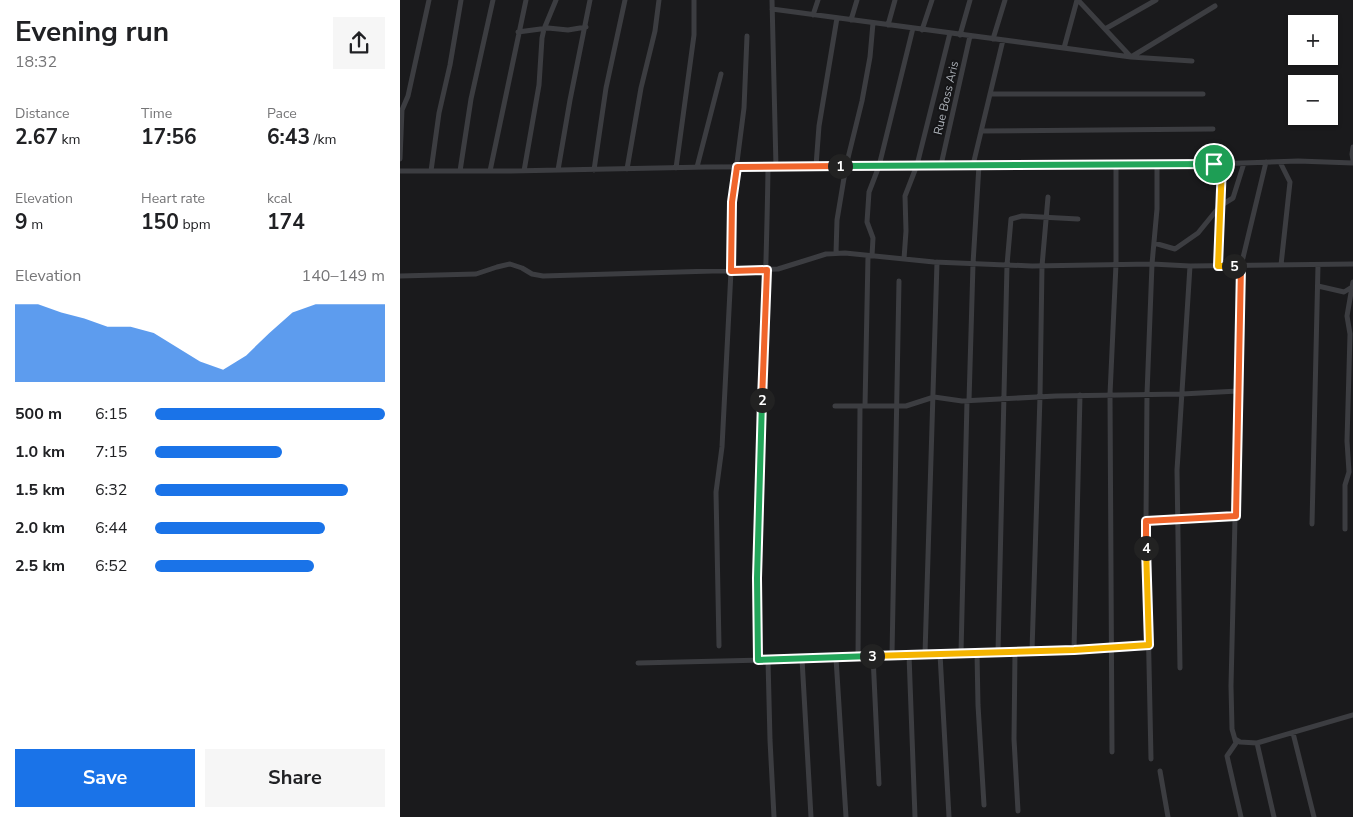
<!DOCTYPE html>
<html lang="en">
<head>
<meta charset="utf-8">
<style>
	:root { --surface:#fff; --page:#f6f6f6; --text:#202124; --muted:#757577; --accent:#1a73e8 }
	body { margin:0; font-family:"Nunito Sans",sans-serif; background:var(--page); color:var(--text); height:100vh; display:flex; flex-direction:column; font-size:19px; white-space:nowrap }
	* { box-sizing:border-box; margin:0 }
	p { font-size:16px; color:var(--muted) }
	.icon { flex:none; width:28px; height:28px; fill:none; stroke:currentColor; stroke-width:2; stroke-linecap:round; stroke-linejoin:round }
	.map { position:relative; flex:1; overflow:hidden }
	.side { display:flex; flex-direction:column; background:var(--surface); width:400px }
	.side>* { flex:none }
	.tools { position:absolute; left:888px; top:15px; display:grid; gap:10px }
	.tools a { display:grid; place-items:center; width:50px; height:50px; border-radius:0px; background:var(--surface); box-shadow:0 1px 4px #0004; font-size:25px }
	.pin { position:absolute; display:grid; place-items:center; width:42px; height:42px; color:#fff; margin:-21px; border:2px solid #fff; border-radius:50%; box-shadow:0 1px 5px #0007 }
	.km { position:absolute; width:25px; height:25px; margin:-12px; border-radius:50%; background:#222; color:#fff; font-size:14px; line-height:25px; text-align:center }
	.round { display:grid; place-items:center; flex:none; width:52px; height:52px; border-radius:0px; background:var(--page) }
	.head { display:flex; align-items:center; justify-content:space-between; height:85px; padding:0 15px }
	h1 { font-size:28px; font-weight:700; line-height:38px }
	.figures { display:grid; grid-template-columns:repeat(3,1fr); gap:8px; height:85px; padding:5px 15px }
	.figures div { display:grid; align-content:center }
	.figures b { font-size:21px; font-weight:700 }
	.figures small { font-size:14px; font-weight:400 }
	.figures p { font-size:14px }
	.chart { height:140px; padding:10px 15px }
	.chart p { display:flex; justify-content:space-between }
	.chart svg { width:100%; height:90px; margin-top:5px; fill:var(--accent); opacity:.7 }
	.button { display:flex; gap:10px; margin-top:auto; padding:10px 15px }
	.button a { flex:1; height:58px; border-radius:0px; background:var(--accent); color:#fff; font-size:20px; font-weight:700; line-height:58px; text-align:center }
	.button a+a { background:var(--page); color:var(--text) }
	ul { padding:0 15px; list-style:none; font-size:16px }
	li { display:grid; grid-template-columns:80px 60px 1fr; align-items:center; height:38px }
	li i { height:12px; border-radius:6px; background:var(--accent) }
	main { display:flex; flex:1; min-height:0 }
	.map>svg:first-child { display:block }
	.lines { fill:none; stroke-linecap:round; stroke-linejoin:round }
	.street { stroke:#3c3d41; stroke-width:5 }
	.split-1-casing { stroke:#fff; stroke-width:10 }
	.split-2-casing { stroke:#fff; stroke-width:10 }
	.split-3-casing { stroke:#fff; stroke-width:10 }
	.split-4-casing { stroke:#fff; stroke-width:10 }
	.split-5-casing { stroke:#fff; stroke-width:10 }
	.split-6-casing { stroke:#fff; stroke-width:10 }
	.split-1 { stroke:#22a559; stroke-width:6 }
	.split-2 { stroke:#f0652b; stroke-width:6 }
	.split-3 { stroke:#22a559; stroke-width:6 }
	.split-4 { stroke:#f5b400; stroke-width:6 }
	.split-5 { stroke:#f0652b; stroke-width:6 }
	.split-6 { stroke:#f5b400; stroke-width:6 }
	.labels { text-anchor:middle; stroke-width:4; stroke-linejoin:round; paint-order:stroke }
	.street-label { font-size:12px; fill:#aeb3ba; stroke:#151517 }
</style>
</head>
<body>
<main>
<section class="side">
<div class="head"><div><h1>Evening run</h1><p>18:32</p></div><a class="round"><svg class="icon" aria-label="share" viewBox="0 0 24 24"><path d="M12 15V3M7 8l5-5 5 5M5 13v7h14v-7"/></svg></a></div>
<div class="figures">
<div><p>Distance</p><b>2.67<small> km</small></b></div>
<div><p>Time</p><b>17:56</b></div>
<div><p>Pace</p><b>6:43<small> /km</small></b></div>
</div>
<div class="figures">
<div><p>Elevation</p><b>9<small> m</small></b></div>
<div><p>Heart rate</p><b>150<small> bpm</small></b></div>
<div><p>kcal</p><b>174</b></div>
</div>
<div class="chart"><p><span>Elevation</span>140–149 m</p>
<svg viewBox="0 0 160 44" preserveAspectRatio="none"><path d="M0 44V6L10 6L20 10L30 13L40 17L50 17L60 20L70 27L80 34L90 38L100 31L110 20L120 10L130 6L140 6L150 6L160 6V44z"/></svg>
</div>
<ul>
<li><b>500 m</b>6:15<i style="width:100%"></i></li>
<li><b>1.0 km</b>7:15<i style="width:55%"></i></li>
<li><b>1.5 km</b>6:32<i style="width:84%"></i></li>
<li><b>2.0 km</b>6:44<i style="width:74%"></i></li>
<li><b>2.5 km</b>6:52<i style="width:69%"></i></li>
</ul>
<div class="button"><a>Save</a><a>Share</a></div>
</section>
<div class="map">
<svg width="953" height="817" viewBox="0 0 953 817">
	<rect width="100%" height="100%" fill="#1a1a1c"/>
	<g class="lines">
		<!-- street -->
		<path class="street" d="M 372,0 L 376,167
			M 678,0 L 731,57 L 815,6
			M 372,9 L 731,57 L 792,61
			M 413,15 L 418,0
			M 451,20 L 457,0
			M 488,25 L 495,0
			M 705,29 L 756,0
			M 522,30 L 532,0
			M 118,32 L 148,28 L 168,30 L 186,27
			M 560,35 L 570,0
			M 593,39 L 605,0
			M 664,48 L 677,0
			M 590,94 L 803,94
			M 581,131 L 813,129
			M 953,147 L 952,154 L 953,160
			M 0,159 L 2,110 L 8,96 L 29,0
			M 880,162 L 890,182 L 881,265
			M 541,165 L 570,36
			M 573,165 L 603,40
			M 416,166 L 419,126 L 437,18
			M 297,167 L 321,74
			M 276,168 L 294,35 L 294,0
			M 227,169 L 241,88 L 255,31 L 259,0
			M 158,170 L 170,100 L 190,0
			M 194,170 L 206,88 L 225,0
			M 0,171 L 111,171 L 306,167 L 814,164 L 898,161 L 953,163
			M 31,171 L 39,113 L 50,65 L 61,0
			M 60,171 L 71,99 L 93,0
			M 90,171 L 126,0
			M 124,171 L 139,85 L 142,38 L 144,29 L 156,0
			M 754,243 L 775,249 L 798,233 L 820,206 L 833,198 L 844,163
			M 436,253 L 437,220 L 446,166 L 462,101 L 470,57 L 473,23
			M 472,256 L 473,238 L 467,222 L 469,192 L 479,166 L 513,28
			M 504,259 L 506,231 L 505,196 L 517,165 L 550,33
			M 818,266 L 822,164
			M 0,276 L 76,274 L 97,267 L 110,264 L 122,268 L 132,274 L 143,276 L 378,269 L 426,254 L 445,253 L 534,262 L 632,266 L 752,264 L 790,266 L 953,264
			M 918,286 L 944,292 L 952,287 L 953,282
			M 569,401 L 573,264 L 579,165
			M 435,406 L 506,406 L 534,397 L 562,401 L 656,396 L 782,394 L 838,391
			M 465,406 L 468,256
			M 746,521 L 836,516
			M 912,524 L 918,265
			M 945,529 L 945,485 L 949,472 L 947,441 L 950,334 L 947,316 L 952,287
			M 319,646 L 316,492 L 322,447 L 331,271 L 332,201 L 344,108 L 347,36
			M 674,650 L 680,395
			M 632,651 L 640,396 L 642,266 L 648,197
			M 598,652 L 607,265 L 611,219 L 622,216 L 678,219
			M 615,652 L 614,739 L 618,811
			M 561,653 L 567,401
			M 577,653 L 578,705 L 584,805
			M 525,654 L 537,262
			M 540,654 L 549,817
			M 492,655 L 499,281
			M 509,655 L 515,817
			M 473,656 L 479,784
			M 458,657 L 460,407
			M 436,658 L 446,817
			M 402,659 L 411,817
			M 358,660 C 355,496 366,331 368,167
			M 368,660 L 370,740 L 374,817
			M 238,663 L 409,659 L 674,650 L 749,645
			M 780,668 L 777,470 L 790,266
			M 893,733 L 914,817
			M 835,739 L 840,742 L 857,743 L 953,715
			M 857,743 L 874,817
			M 712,752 L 710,394 L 716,264 L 716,164
			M 751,759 L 746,521 L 747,394 L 752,264 L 757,209 L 757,164
			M 760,771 L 768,817
			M 841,817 L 827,756 L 836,743 L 832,729 L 831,686 L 841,266 L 866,162"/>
	</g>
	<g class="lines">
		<defs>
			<path id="split-1" d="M 440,166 L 814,164"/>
			<path id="split-2" d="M 362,400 L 367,270 L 331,271 L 332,202 L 337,167 L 440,166"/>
			<path id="split-3" d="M 362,400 L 357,578 L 358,660 L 472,656"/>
			<path id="split-4" d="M 472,656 L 674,650 L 749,645 L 746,548"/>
			<path id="split-5" d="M 746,548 L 746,521 L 836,516 L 841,266 L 834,266"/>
			<path id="split-6" d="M 814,164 L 822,164 L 818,266 L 834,266"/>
		</defs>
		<!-- split-1 casing -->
		<use href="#split-1" class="split-1-casing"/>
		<!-- split-2 casing -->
		<use href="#split-2" class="split-2-casing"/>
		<!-- split-3 casing -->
		<use href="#split-3" class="split-3-casing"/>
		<!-- split-4 casing -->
		<use href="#split-4" class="split-4-casing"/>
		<!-- split-5 casing -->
		<use href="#split-5" class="split-5-casing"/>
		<!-- split-6 casing -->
		<use href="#split-6" class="split-6-casing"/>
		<!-- split-1 -->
		<use href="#split-1" class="split-1"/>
		<!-- split-2 -->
		<use href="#split-2" class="split-2"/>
		<!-- split-3 -->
		<use href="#split-3" class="split-3"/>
		<!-- split-4 -->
		<use href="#split-4" class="split-4"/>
		<!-- split-5 -->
		<use href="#split-5" class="split-5"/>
		<!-- split-6 -->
		<use href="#split-6" class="split-6"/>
	</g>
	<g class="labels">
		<!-- street labels -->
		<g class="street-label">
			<text transform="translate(546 98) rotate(-77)" y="4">Rue Boss Aris</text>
		</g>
	</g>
</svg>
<div class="tools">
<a>+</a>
<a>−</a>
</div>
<div class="pin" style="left:814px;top:164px;background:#1e9e55"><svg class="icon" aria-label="arrive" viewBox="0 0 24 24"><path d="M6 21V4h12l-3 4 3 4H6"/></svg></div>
<b class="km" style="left:440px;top:166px">1</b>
<b class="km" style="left:362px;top:400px">2</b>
<b class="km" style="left:472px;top:656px">3</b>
<b class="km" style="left:746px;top:548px">4</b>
<b class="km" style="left:834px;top:266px">5</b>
</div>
</main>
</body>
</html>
